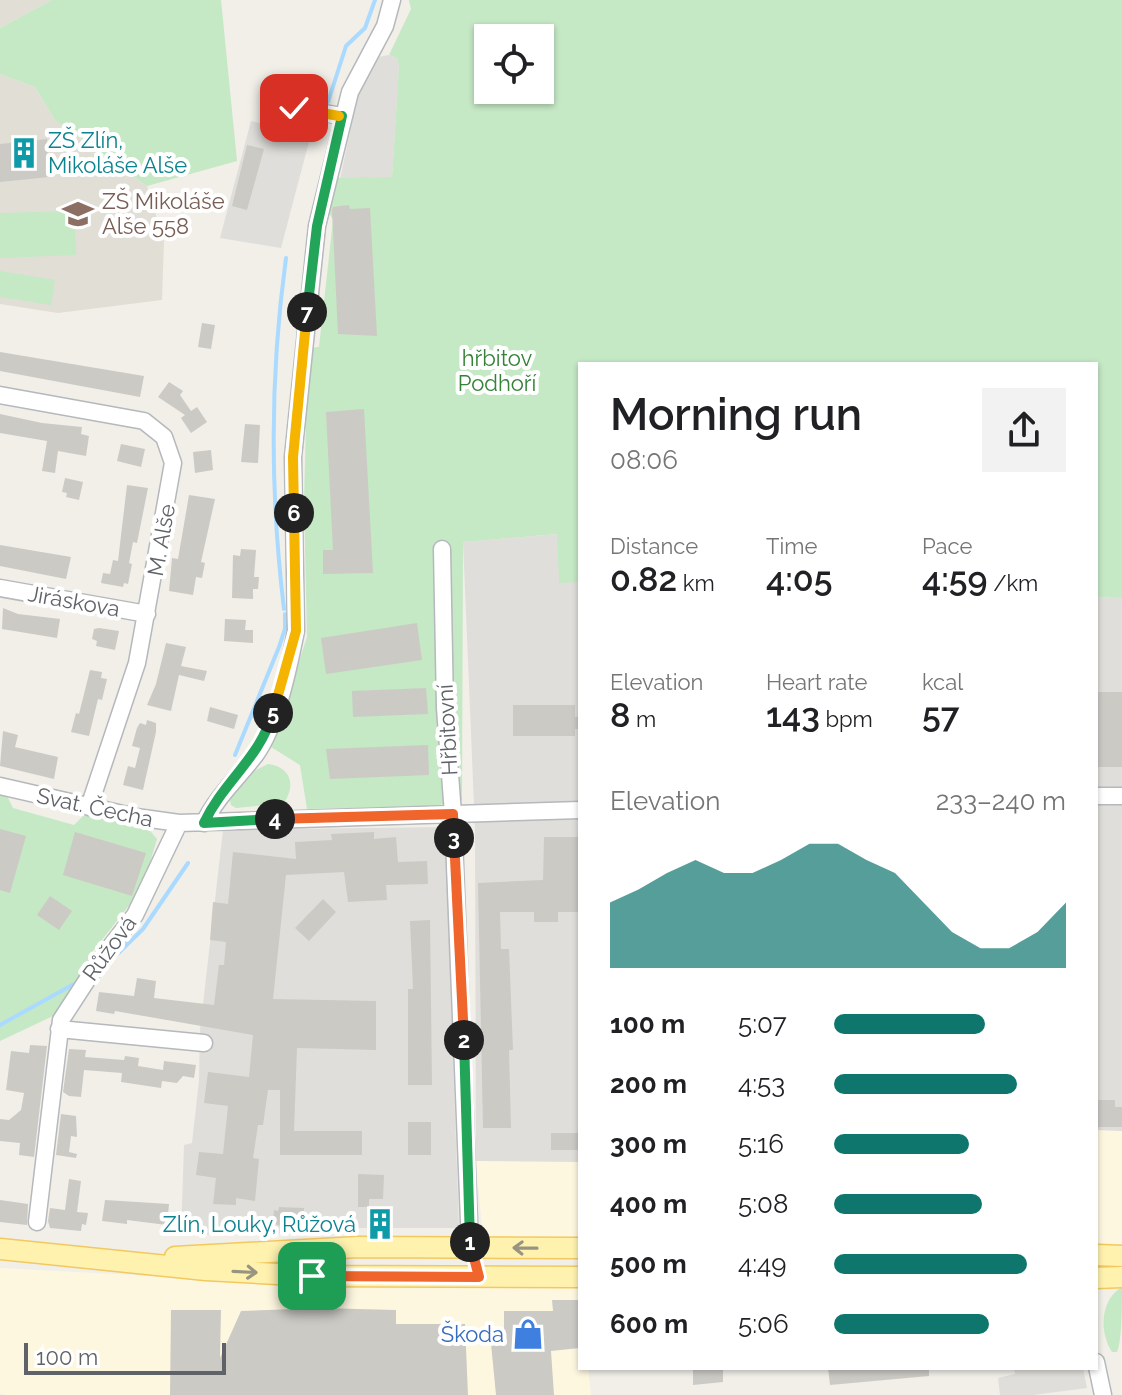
<!DOCTYPE html>
<html lang="en">
<head>
<meta charset="utf-8">
<style>
	:root { --surface:#fff; --page:#f2f2f2; --text:#202124; --muted:#757577; --accent:#0f766e }
	body { margin:0; font-family:Raleway,sans-serif; background:var(--page); color:var(--text); height:100vh; display:flex; flex-direction:column; font-size:30px; white-space:nowrap }
	* { box-sizing:border-box; margin:0 }
	p { font-size:26px; color:var(--muted) }
	.icon { flex:none; width:44px; height:44px; fill:none; stroke:currentColor; stroke-width:2; stroke-linecap:round; stroke-linejoin:round }
	.map { position:relative; flex:1; overflow:hidden }
	.drawer { position:absolute; left:578px; top:362px; width:520px; height:1008px; display:flex; flex-direction:column; background:var(--surface); border-radius:0px; box-shadow:0 2px 6px #0004 }
	.drawer>* { flex:none }
	.controls { position:absolute; left:474px; top:24px; display:grid; gap:16px }
	.controls a { display:grid; place-items:center; width:80px; height:80px; border-radius:0px; background:var(--surface); box-shadow:0 2px 6px #0004; font-size:40px }
	.scale { position:absolute; left:24px; bottom:20px; width:202px; box-sizing:border-box; padding-left:8px; border:4px solid #5f6368; border-top:0; font-size:22px; line-height:28px; white-space:nowrap; color:#5f6368; -webkit-text-stroke:6px #fff; paint-order:stroke }
	.pin { position:absolute; display:grid; place-items:center; width:68px; height:68px; color:#fff; margin:-34px; border-radius:16px; box-shadow:0 4px 12px #0006 }
	.km { position:absolute; width:40px; height:40px; margin:-20px; border-radius:50%; background:#222; color:#fff; font-size:22px; line-height:40px; text-align:center }
	.round { display:grid; place-items:center; flex:none; width:84px; height:84px; border-radius:0px; background:var(--page) }
	.head { display:flex; align-items:center; justify-content:space-between; height:136px; padding:0 32px }
	h1 { font-size:44px; font-weight:600; line-height:60px }
	.stats { display:grid; grid-template-columns:repeat(3,1fr); gap:12px; height:136px; padding:8px 32px }
	.stats div { display:grid; align-content:center }
	.stats b { font-size:34px; font-weight:600 }
	.stats small { font-size:22px; font-weight:400 }
	.stats p { font-size:22px }
	.chart { height:224px; padding:16px 32px }
	.chart p { display:flex; justify-content:space-between }
	.chart svg { width:100%; height:144px; margin-top:8px; fill:var(--accent); opacity:.7 }
	ul { padding:0 32px; list-style:none; font-size:26px }
	li { display:grid; grid-template-columns:128px 96px 1fr; align-items:center; height:60px }
	li i { height:20px; border-radius:10px; background:var(--accent) }
	.map>svg:first-child { display:block }
	.commercial { fill:#fef7e0 }
	.industrial { fill:#e0deda }
	.education { fill:#e1ded6 }
	.green { fill:#c5e8c5; fill-rule:evenodd }
	.lines { fill:none; stroke-linecap:round; stroke-linejoin:round }
	.stream { stroke:#aadaff; stroke-width:4 }
	.building { fill:#cccac5 }
	.minor-casing { stroke:#b5b8bc; stroke-width:19 }
	.major-casing { stroke:#f2c960; stroke-width:23 }
	.minor { stroke:#fff; stroke-width:16 }
	.major { stroke:#fff2af; stroke-width:20 }
	.oneway { stroke:#979581 }
	.split-1-casing { stroke:#fff; stroke-width:16 }
	.split-2-casing { stroke:#fff; stroke-width:16 }
	.split-3-casing { stroke:#fff; stroke-width:16 }
	.split-4-casing { stroke:#fff; stroke-width:16 }
	.split-5-casing { stroke:#fff; stroke-width:16 }
	.split-6-casing { stroke:#fff; stroke-width:16 }
	.split-7-casing { stroke:#fff; stroke-width:16 }
	.split-8-casing { stroke:#fff; stroke-width:16 }
	.split-9-casing { stroke:#fff; stroke-width:16 }
	.split-1 { stroke:#f0652b; stroke-width:10 }
	.split-2 { stroke:#22a559; stroke-width:10 }
	.split-3 { stroke:#f0652b; stroke-width:10 }
	.split-4 { stroke:#f0652b; stroke-width:10 }
	.split-5 { stroke:#22a559; stroke-width:10 }
	.split-6 { stroke:#f5b400; stroke-width:10 }
	.split-7 { stroke:#f5b400; stroke-width:10 }
	.split-8 { stroke:#22a559; stroke-width:10 }
	.split-9 { stroke:#f5b400; stroke-width:10 }
	.labels { text-anchor:middle; stroke-width:8; stroke-linejoin:round; paint-order:stroke }
	.culture-label { font-size:22px; fill:#0d838f; stroke:#fff; text-anchor:start }
	.education-label { font-size:22px; fill:#785e54; stroke:#fff; text-anchor:start }
	.park-label { font-size:22px; fill:#348238; stroke:#fff }
	.street-label { font-size:22px; fill:#5f6368; stroke:#fff }
	.shop-label { font-size:22px; fill:#366cbe; stroke:#fff; text-anchor:end }
</style>
</head>
<body>
<div class="map">
<svg width="1122" height="1395" viewBox="0 0 1122 1395">
	<rect width="100%" height="100%" fill="#f1efe8"/>
	<!-- commercial -->
	<path class="commercial" d="M 1096,1130 L 1122,1131 L 1122,1244 L 1096,1243 Z
		M 476,1161 L 580,1162 L 580,1240 L 483,1239 Z
		M 0,1268 L 300,1284 L 579,1286 L 580,1368 L 588,1368 L 591,1395 L 5,1395 L 0,1394 Z"/>
	<!-- industrial -->
	<path class="industrial" d="M 389,55 L 397,58 L 399,66 L 392,177 L 340,179 L 361,80 L 373,58 Z
		M 251,121 L 311,134 L 281,248 L 220,238 Z
		M 558,534 L 559,582 L 580,582 L 580,1162 L 476,1161 L 475,829 L 463,542 Z
		M 1096,597 L 1122,598 L 1122,1131 L 1096,1130 Z
		M 445,827 L 459,1228 L 354,1228 L 318,1233 L 193,1235 L 181,1232 L 184,1145 L 192,1143 L 199,1080 L 200,1030 L 223,830 Z
		M 1014,1368 L 1083,1368 L 1087,1388 L 1033,1395 L 1000,1395 L 998,1378 L 1015,1374 Z"/>
	<!-- education -->
	<path class="education" d="M 0,0 L 52,0 L 0,28 Z
		M 0,74 L 35,87 L 55,120 L 147,186 L 164,241 L 162,300 L 58,313 L 0,304 Z"/>
	<!-- green -->
	<path class="green" d="M 52,0 L 221,0 L 237,161 L 147,186 L 55,120 L 35,87 L 0,74 L 0,28 Z
		M 409,0 L 1122,0 L 1122,598 L 1096,597 L 1096,364 L 580,364 L 580,582 L 559,583 L 557,534 L 463,542 L 462,800 L 435,806 L 307,809 L 300,765 L 271,747 L 307,637 L 304,502 L 308,348 L 319,347 L 333,220 L 327,209 L 334,178 L 392,177 L 399,66 L 397,58 L 389,55 L 411,9 ZM 488,38 L 540,38 L 540,90 L 488,90 Z
		M 74,211 L 76,255 L 0,258 L 0,213 Z
		M 0,271 L 55,280 L 51,305 L 0,297 Z
		M 268,764 C 291,767 296,785 284,803 L 236,808 L 231,805 L 229,796 L 250,773 Z
		M 0,794 L 7,796 L 13,808 L 74,825 L 85,814 L 146,826 L 157,839 L 142,889 L 90,955 L 85,970 L 53,1016 L 0,1041 Z
		M 1122,1287 C 1122,1302 1122,1342 1117,1352 L 1112,1352 C 1099,1332 1100,1300 1122,1287 Z"/>
	<g class="lines">
		<!-- stream -->
		<path class="stream" d="M 328,102 L 346,46 L 365,28 L 375,0
			M 284,609 C 270,493 270,374 286,258
			M 235,755 L 279,647 L 285,629 L 285,614
			M 102,969 L 143,929 L 188,863
			M 0,1025 L 74,984"/>
	</g>
	<!-- building -->
	<path class="building" d="M 47,139 L 49,177 L 0,182 L 0,144 Z
		M 247,145 L 264,149 L 247,210 L 232,206 Z
		M 349,205 L 350,209 L 370,208 L 377,336 L 338,334 L 332,210 L 333,207 Z
		M 202,323 L 215,325 L 211,349 L 198,347 Z
		M 0,352 L 144,376 L 140,397 L 0,371 Z
		M 169,382 L 183,391 L 180,395 L 191,411 L 197,407 L 207,422 L 191,433 L 181,418 L 185,415 L 158,397 Z
		M 364,409 L 373,573 L 323,574 L 323,550 L 333,550 L 326,412 Z
		M 0,414 L 42,423 L 82,427 L 81,434 L 89,436 L 86,456 L 58,451 L 55,473 L 42,471 L 47,441 L 0,433 Z
		M 245,424 L 260,425 L 258,463 L 241,462 Z
		M 121,444 L 145,449 L 141,467 L 117,461 Z
		M 211,450 L 213,470 L 195,473 L 193,452 Z
		M 65,478 L 83,482 L 79,500 L 66,497 L 67,493 L 62,492 Z
		M 127,485 L 148,488 L 137,543 L 133,542 L 129,563 L 132,564 L 128,584 L 124,583 L 123,587 L 101,583 L 103,573 L 110,574 L 113,560 L 118,561 Z
		M 189,495 L 215,499 L 201,562 L 205,563 L 202,578 L 196,577 L 193,595 L 169,591 L 172,558 L 178,559 Z
		M 0,545 L 71,557 L 66,579 L 0,566 Z
		M 241,549 L 256,550 L 254,577 L 259,577 L 258,589 L 253,589 L 253,599 L 232,598 L 233,555 L 240,556 Z
		M 3,608 L 18,614 L 60,619 L 57,638 L 2,629 Z
		M 225,619 L 246,620 L 245,630 L 253,630 L 253,643 L 224,641 Z
		M 417,623 L 422,660 L 326,674 L 321,638 Z
		M 99,628 L 119,631 L 115,650 L 96,646 L 97,641 L 92,639 L 94,629 Z
		M 166,643 L 186,647 L 181,666 L 207,671 L 204,681 L 179,675 L 171,711 L 147,705 L 156,684 Z
		M 90,670 L 102,672 L 101,678 L 107,679 L 102,700 L 98,699 L 89,736 L 71,732 L 76,713 L 79,714 Z
		M 426,688 L 428,714 L 353,717 L 352,691 Z
		M 1096,692 L 1122,692 L 1122,767 L 1096,767 Z
		M 513,705 L 575,705 L 575,717 L 580,717 L 580,729 L 575,729 L 575,736 L 513,736 Z
		M 210,707 L 238,715 L 234,729 L 207,721 Z
		M 147,720 L 156,723 L 156,732 L 143,790 L 123,785 L 128,766 L 135,768 L 140,748 L 132,746 L 137,728 L 140,723 L 146,725 Z
		M 3,731 L 18,735 L 15,747 L 58,757 L 54,779 L 0,766 Z
		M 428,745 L 429,775 L 330,779 L 326,749 Z
		M 0,829 L 26,836 L 10,893 L 0,890 Z
		M 75,832 L 146,853 L 132,896 L 63,875 Z
		M 374,832 L 374,839 L 396,837 L 398,862 L 427,861 L 428,884 L 386,885 L 387,900 L 348,902 L 344,872 L 286,875 L 273,999 L 376,1001 L 376,1050 L 297,1048 L 294,1131 L 362,1131 L 362,1155 L 280,1155 L 280,1090 L 268,1090 L 263,1125 L 258,1125 L 253,1158 L 259,1159 L 255,1201 L 236,1198 L 236,1205 L 213,1204 L 216,1178 L 196,1175 L 199,1152 L 223,1154 L 228,1106 L 204,1103 L 208,1072 L 249,1077 L 253,1035 L 115,1011 L 114,1014 L 96,1011 L 99,992 L 134,996 L 137,978 L 156,981 L 154,998 L 214,1005 L 219,965 L 224,965 L 226,942 L 210,940 L 213,902 L 228,904 L 233,852 L 296,859 L 295,842 L 332,840 L 331,834 Z
		M 544,837 L 580,837 L 580,912 L 558,912 L 558,922 L 534,922 L 534,912 L 500,912 L 501,949 L 509,949 L 513,1050 L 509,1050 L 511,1128 L 483,1128 L 478,883 L 543,880 Z
		M 50,896 L 72,911 L 59,930 L 37,915 Z
		M 323,899 L 336,912 L 309,941 L 295,928 Z
		M 430,920 L 432,1085 L 408,1085 L 408,989 L 413,989 L 410,921 Z
		M 30,1045 L 47,1046 L 34,1157 L 19,1155 L 20,1143 L 0,1141 L 0,1119 L 9,1120 L 21,1110 L 24,1093 L 6,1090 L 11,1051 L 29,1053 Z
		M 69,1049 L 86,1050 L 85,1057 L 124,1060 L 125,1056 L 139,1058 L 138,1066 L 163,1070 L 164,1061 L 196,1065 L 194,1078 L 183,1076 L 177,1083 L 162,1081 L 161,1088 L 121,1082 L 122,1073 L 84,1070 L 81,1097 L 69,1096 L 63,1092 Z
		M 1096,1100 L 1115,1100 L 1115,1107 L 1122,1107 L 1122,1127 L 1096,1127 Z
		M 61,1114 L 76,1116 L 77,1137 L 71,1136 L 69,1152 L 77,1154 L 76,1158 L 56,1155 Z
		M 408,1122 L 431,1122 L 431,1155 L 408,1155 Z
		M 551,1133 L 580,1133 L 580,1150 L 551,1150 Z
		M 358,1174 L 384,1175 L 383,1199 L 369,1199 L 369,1207 L 358,1207 Z
		M 69,1179 L 81,1181 L 77,1212 L 88,1213 L 86,1225 L 82,1224 L 81,1231 L 50,1228 L 48,1221 L 50,1208 L 65,1210 Z
		M 0,1200 L 28,1204 L 27,1225 L 0,1222 Z
		M 105,1200 L 169,1204 L 167,1225 L 127,1220 L 127,1224 L 102,1221 Z
		M 279,1207 L 304,1208 L 304,1228 L 288,1229 L 273,1223 L 274,1210 L 278,1211 Z
		M 552,1300 L 580,1300 L 580,1348 L 551,1351 L 554,1395 L 496,1395 L 491,1344 L 504,1345 L 504,1311 L 553,1311 Z
		M 321,1308 L 396,1310 L 396,1324 L 465,1324 L 468,1395 L 170,1395 L 171,1310 L 221,1310 L 220,1358 L 241,1311 Z
		M 693,1368 L 723,1368 L 723,1382 L 693,1385 Z
		M 828,1368 L 929,1368 L 929,1376 L 830,1385 Z"/>
	<g class="lines">
		<defs>
			<path id="minor" d="M 294,108 L 342,116
				M 0,395 L 144,421 L 164,437 L 173,463 L 137,663 L 89,807
				M 442,549 L 445,708 L 453,814 L 470,1247
				M 0,588 L 147,614
				M 0,786 L 136,817 L 179,823 L 580,810
				M 1096,796 L 1122,796
				M 204,823 C 217,796 239,777 256,754 C 277,725 289,666 296,631 L 293,457 L 317,226 L 350,92 L 385,26 L 392,0
				M 59,1029 L 204,1043
				M 37,1222 L 61,1020 L 100,960 L 135,915 L 179,823
				M 1096,1362 L 1103,1395"/>
			<path id="major" d="M 0,1249 L 206,1270 L 312,1276 L 580,1277
				M 1096,1255 L 1122,1256
				M 175,1257 L 359,1247 L 580,1248
				M 1096,1278 L 1122,1277"/>
		</defs>
		<!-- minor casing -->
		<use href="#minor" class="minor-casing"/>
		<!-- major casing -->
		<use href="#major" class="major-casing"/>
		<!-- minor -->
		<use href="#minor" class="minor"/>
		<!-- major -->
		<use href="#major" class="major"/>
	</g>
	<!-- one-way arrows -->
	<defs><path id="oneway-shaft" d="M-6 0H5M1.5-3L5.5 0L1.5 3" fill="none" stroke-width="1.6" stroke-linecap="round" stroke-linejoin="round" transform="scale(2)"/></defs>
	<g class="oneway">
		<use href="#oneway-shaft" transform="translate(525 1248) rotate(-179)"/>
		<use href="#oneway-shaft" transform="translate(245 1272) rotate(3)"/>
	</g>
	<g class="lines">
		<defs>
			<path id="split-1" d="M 312,1276 L 479,1277 L 470,1242"/>
			<path id="split-2" d="M 464,1040 L 470,1242"/>
			<path id="split-3" d="M 454,838 L 464,1040"/>
			<path id="split-4" d="M 275,819 L 453,814 L 454,838"/>
			<path id="split-5" d="M 273,713 C 259,759 224,781 204,823 L 275,819"/>
			<path id="split-6" d="M 273,713 L 296,631 L 294,513"/>
			<path id="split-7" d="M 294,513 L 293,457 L 307,312"/>
			<path id="split-8" d="M 307,312 L 317,226 L 342,116 L 339,116"/>
			<path id="split-9" d="M 294,108 L 339,116"/>
		</defs>
		<!-- split-1 casing -->
		<use href="#split-1" class="split-1-casing"/>
		<!-- split-2 casing -->
		<use href="#split-2" class="split-2-casing"/>
		<!-- split-3 casing -->
		<use href="#split-3" class="split-3-casing"/>
		<!-- split-4 casing -->
		<use href="#split-4" class="split-4-casing"/>
		<!-- split-5 casing -->
		<use href="#split-5" class="split-5-casing"/>
		<!-- split-6 casing -->
		<use href="#split-6" class="split-6-casing"/>
		<!-- split-7 casing -->
		<use href="#split-7" class="split-7-casing"/>
		<!-- split-8 casing -->
		<use href="#split-8" class="split-8-casing"/>
		<!-- split-9 casing -->
		<use href="#split-9" class="split-9-casing"/>
		<!-- split-1 -->
		<use href="#split-1" class="split-1"/>
		<!-- split-2 -->
		<use href="#split-2" class="split-2"/>
		<!-- split-3 -->
		<use href="#split-3" class="split-3"/>
		<!-- split-4 -->
		<use href="#split-4" class="split-4"/>
		<!-- split-5 -->
		<use href="#split-5" class="split-5"/>
		<!-- split-6 -->
		<use href="#split-6" class="split-6"/>
		<!-- split-7 -->
		<use href="#split-7" class="split-7"/>
		<!-- split-8 -->
		<use href="#split-8" class="split-8"/>
		<!-- split-9 -->
		<use href="#split-9" class="split-9"/>
	</g>
	<!-- icons -->
	<defs>
		<symbol id="building-bare" viewBox="-9 -9 18 18"><path d="M-4-6H4V6H1V3H-1V6H-4ZM-2.5-4.3h1.7v1.8h-1.7ZM.8-4.3h1.7v1.8H.8ZM-2.5-1h1.7V.8h-1.7ZM.8-1h1.7V.8H.8Z" fill="#0f9aa8" stroke="#fff" stroke-width="2.5" paint-order="stroke"/></symbol>
		<symbol id="school-bare" viewBox="-9 -9 18 18"><path d="M0-5L7-2L0 1L-7-2ZM-4 1L0 2.5L4 1V4Q0 6-4 4Z" fill="#8d6e63" stroke="#fff" stroke-width="2.5" paint-order="stroke"/></symbol>
		<symbol id="shop-bare" viewBox="-9 -9 18 18"><path d="M-5-2.5h2.3a2.7 3.5 0 0 1 5.4 0H5L5.5 6h-11ZM-1.5-2.5h3a1.5 2.3 0 0 0-3 0Z" fill="#3f7fe0" stroke="#fff" stroke-width="2.5" paint-order="stroke"/></symbol>
	</defs>
	<g fill-rule="evenodd">
		<use href="#building-bare" x="2" y="131" width="44" height="44"/>
		<use href="#school-bare" x="56" y="192" width="44" height="44"/>
		<use href="#building-bare" x="358" y="1202" width="44" height="44"/>
		<use href="#shop-bare" x="506" y="1312" width="44" height="44"/>
	</g>
	<g class="labels">
		<!-- culture labels -->
		<g class="culture-label">
			<text x="48" y="148">ZŠ Zlín,<tspan x="48" dy="25">Mikoláše Alše</tspan></text>
			<text x="356" y="1232" text-anchor="end">Zlín, Louky, Růžová</text>
		</g>
		<!-- education labels -->
		<g class="education-label">
			<text x="102" y="209">ZŠ Mikoláše<tspan x="102" dy="25">Alše 558</tspan></text>
		</g>
		<!-- park labels -->
		<g class="park-label">
			<text x="497" y="366">hřbitov<tspan x="497" dy="25">Podhoří</tspan></text>
		</g>
		<!-- street labels -->
		<g class="street-label">
			<text transform="translate(161 540) rotate(-80)" y="8">M. Alše</text>
			<text transform="translate(74 601) rotate(10)" y="8">Jiráskova</text>
			<text transform="translate(447 730) rotate(-93)" y="8">Hřbitovní</text>
			<text transform="translate(95 807) rotate(12)" y="8">Svat. Čecha</text>
			<text transform="translate(109 948) rotate(-54)" y="8">Růžová</text>
		</g>
		<!-- shop labels -->
		<g class="shop-label">
			<text x="504" y="1342">Škoda</text>
		</g>
	</g>
</svg>
<div class="controls">
<a><svg class="icon" aria-label="locate" viewBox="0 0 24 24"><circle cx="12" cy="12" r="6"/><path d="M12 2v4M12 18v4M2 12h4M18 12h4"/></svg></a>
</div>
<div class="scale">100 m</div>
<div class="pin" style="left:312px;top:1276px;background:#1e9e55"><svg class="icon" aria-label="arrive" viewBox="0 0 24 24"><path d="M6 21V4h12l-3 4 3 4H6"/></svg></div>
<div class="pin" style="left:294px;top:108px;background:#d93025"><svg class="icon" aria-label="check" viewBox="0 0 24 24"><path d="M5 12l5 5 9-10"/></svg></div>
<b class="km" style="left:470px;top:1242px">1</b>
<b class="km" style="left:464px;top:1040px">2</b>
<b class="km" style="left:454px;top:838px">3</b>
<b class="km" style="left:275px;top:819px">4</b>
<b class="km" style="left:273px;top:713px">5</b>
<b class="km" style="left:294px;top:513px">6</b>
<b class="km" style="left:307px;top:312px">7</b>
<section class="drawer">
<div class="head"><div><h1>Morning run</h1><p>08:06</p></div><a class="round"><svg class="icon" aria-label="share" viewBox="0 0 24 24"><path d="M12 15V3M7 8l5-5 5 5M5 13v7h14v-7"/></svg></a></div>
<div class="stats">
<div><p>Distance</p><b>0.82<small> km</small></b></div>
<div><p>Time</p><b>4:05</b></div>
<div><p>Pace</p><b>4:59<small> /km</small></b></div>
</div>
<div class="stats">
<div><p>Elevation</p><b>8<small> m</small></b></div>
<div><p>Heart rate</p><b>143<small> bpm</small></b></div>
<div><p>kcal</p><b>57</b></div>
</div>
<div class="chart"><p><span>Elevation</span>233–240 m</p>
<svg viewBox="0 0 160 44" preserveAspectRatio="none"><path d="M0 44V24L10 20L20 15L30 11L40 15L50 15L60 11L70 6L80 6L90 11L100 15L110 24L120 33L130 38L140 38L150 33L160 24V44z"/></svg>
</div>
<ul>
<li><b>100 m</b>5:07<i style="width:65%"></i></li>
<li><b>200 m</b>4:53<i style="width:79%"></i></li>
<li><b>300 m</b>5:16<i style="width:58%"></i></li>
<li><b>400 m</b>5:08<i style="width:64%"></i></li>
<li><b>500 m</b>4:49<i style="width:83%"></i></li>
<li><b>600 m</b>5:06<i style="width:67%"></i></li>
</ul>
</section>
</div>
</body>
</html>
